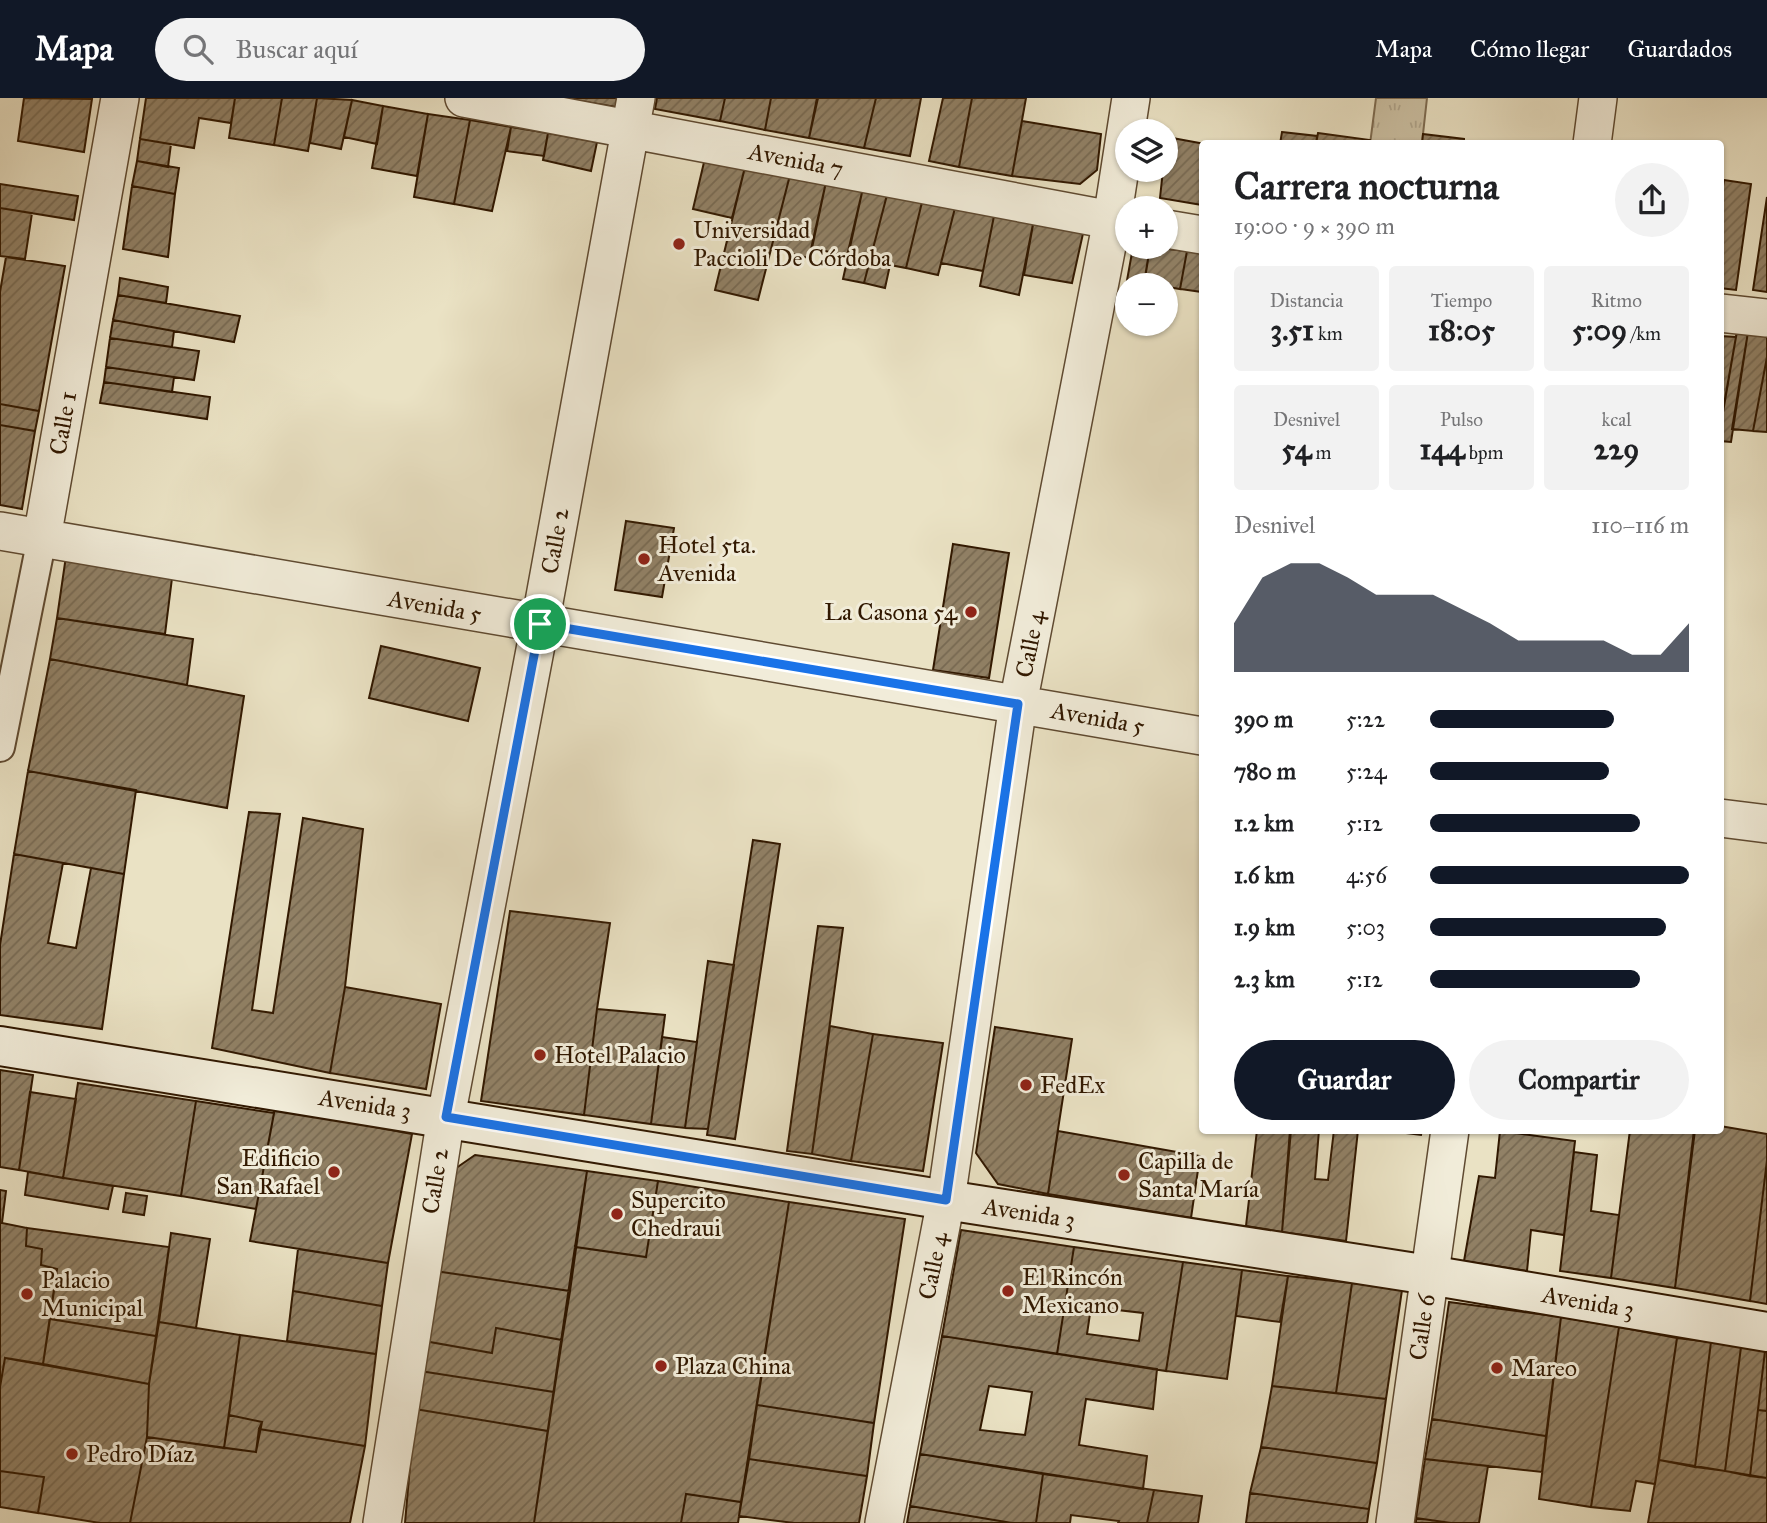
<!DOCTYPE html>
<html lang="es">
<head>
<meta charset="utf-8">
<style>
	:root { --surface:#fff; --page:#f2f2f2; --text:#202124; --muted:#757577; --accent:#111827 }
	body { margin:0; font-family:"IM FELL Great Primer",serif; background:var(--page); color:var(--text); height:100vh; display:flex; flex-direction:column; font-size:26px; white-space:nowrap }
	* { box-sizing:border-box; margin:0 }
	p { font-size:23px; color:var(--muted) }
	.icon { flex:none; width:38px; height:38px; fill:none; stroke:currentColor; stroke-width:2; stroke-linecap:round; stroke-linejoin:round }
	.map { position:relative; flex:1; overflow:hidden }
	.side { position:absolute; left:1199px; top:42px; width:525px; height:994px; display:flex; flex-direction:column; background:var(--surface); border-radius:7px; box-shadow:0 2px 5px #0004 }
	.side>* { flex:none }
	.tools { position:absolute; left:1115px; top:21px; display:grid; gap:14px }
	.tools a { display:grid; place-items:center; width:63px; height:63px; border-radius:50%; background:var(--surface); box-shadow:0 2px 5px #0004; font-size:35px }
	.pin { position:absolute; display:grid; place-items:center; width:60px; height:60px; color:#fff; margin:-30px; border:4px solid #fff; border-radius:50%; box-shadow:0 2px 7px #0007 }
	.round { display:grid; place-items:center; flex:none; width:74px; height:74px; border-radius:37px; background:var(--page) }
	.headline { display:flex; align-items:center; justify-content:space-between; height:119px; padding:0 35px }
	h1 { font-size:38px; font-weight:700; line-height:52px }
	.figures { display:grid; grid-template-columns:repeat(3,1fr); gap:10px; height:119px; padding:7px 35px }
	.figures div { display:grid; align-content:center; border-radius:7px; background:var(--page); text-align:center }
	.figures b { font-size:30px; font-weight:700 }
	.figures small { font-size:19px; font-weight:400 }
	.figures p { font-size:19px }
	.chart { height:196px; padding:14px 35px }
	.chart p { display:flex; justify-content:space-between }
	.chart svg { width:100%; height:126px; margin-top:7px; fill:var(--accent); opacity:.7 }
	.primary-button { display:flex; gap:14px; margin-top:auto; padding:14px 35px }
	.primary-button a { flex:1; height:80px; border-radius:42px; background:var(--accent); color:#fff; font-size:28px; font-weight:700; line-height:80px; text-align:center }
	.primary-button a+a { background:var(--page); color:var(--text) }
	ul { padding:0 35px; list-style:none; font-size:23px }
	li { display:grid; grid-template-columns:112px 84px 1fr; align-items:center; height:52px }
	li i { height:18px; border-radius:9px; background:var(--accent) }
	header { display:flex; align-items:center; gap:42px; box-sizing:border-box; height:98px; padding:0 35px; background:var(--accent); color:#fff }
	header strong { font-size:33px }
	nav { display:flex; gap:38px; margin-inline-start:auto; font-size:24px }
	.search { width:490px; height:63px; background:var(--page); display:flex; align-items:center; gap:18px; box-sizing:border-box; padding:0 24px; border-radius:38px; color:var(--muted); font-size:26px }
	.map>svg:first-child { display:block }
	.grass { fill:url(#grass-tufts); stroke:#7e6c52; stroke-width:2 }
	.building { fill:url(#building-hatch); stroke:#311800; stroke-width:2; fill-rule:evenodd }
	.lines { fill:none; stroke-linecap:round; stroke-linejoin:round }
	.pedestrian-casing { stroke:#5f4a31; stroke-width:32 }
	.minor-casing { stroke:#5f4a31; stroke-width:40 }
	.secondary-casing { stroke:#311800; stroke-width:42 }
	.pedestrian { stroke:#f1ecd9; stroke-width:28 }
	.minor { stroke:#f1ecd9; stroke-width:37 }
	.secondary { stroke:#f1ecd9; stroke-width:38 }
	.route-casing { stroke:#fff; stroke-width:14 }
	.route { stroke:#1a73e8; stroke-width:9 }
	.poi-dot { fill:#8f2418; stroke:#f1ecd9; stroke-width:2.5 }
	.labels { text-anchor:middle; stroke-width:6; stroke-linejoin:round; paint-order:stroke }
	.street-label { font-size:24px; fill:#311800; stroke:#f1ecd9 }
	.poi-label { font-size:24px; fill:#311800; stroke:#f1ecd9; text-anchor:start }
</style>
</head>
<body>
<header>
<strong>Mapa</strong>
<div class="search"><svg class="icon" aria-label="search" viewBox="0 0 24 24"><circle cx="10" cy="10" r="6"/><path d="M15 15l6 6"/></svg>Buscar aquí</div>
<nav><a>Mapa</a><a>Cómo llegar</a><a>Guardados</a></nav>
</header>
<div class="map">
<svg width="1767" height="1425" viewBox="0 0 1767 1425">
	<defs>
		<pattern id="grass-tufts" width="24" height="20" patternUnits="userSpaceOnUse" patternTransform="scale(1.75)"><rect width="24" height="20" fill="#cbc0a3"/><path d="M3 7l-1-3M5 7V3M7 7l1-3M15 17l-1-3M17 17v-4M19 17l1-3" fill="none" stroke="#afa48b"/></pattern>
		<pattern id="building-hatch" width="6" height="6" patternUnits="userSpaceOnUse" patternTransform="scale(1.75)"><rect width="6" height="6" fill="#918166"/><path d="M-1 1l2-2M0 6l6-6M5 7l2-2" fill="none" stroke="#776952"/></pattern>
	</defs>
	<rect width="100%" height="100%" fill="#eae2c4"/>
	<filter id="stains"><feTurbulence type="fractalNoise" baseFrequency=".00286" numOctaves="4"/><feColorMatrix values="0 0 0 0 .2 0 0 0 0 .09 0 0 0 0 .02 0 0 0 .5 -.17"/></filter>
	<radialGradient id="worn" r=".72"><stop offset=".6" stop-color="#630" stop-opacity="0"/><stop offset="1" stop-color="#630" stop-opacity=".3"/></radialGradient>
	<!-- grass -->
	<path class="grass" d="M 1376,0 L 1427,0 L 1422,45 L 1370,46 Z"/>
	<!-- building -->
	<path class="building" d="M 24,0 L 92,1 L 84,54 L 18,43 Z
		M 146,0 L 235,0 L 231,25 L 199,20 L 194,50 L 140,41 Z
		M 235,0 L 282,0 L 274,47 L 229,40 Z
		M 282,0 L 317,0 L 308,53 L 274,47 Z
		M 317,0 L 352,2 L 341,51 L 310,45 Z
		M 561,0 L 618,0 L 616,9 Z
		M 657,0 L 725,0 L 720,23 L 655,11 Z
		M 725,0 L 771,0 L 765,32 L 720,23 Z
		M 771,0 L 817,0 L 809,40 L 765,32 Z
		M 818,0 L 876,0 L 864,50 L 809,40 Z
		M 876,0 L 921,0 L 910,58 L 864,50 Z
		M 943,0 L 972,0 L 959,69 L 929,63 Z
		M 972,0 L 1026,0 L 1012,78 L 959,69 Z
		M 352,2 L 383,8 L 377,46 L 344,39 Z
		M 383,8 L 428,16 L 417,78 L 372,70 Z
		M 428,16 L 470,22 L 454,106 L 414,99 Z
		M 470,22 L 511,29 L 492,113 L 454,106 Z
		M 1022,23 L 1101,36 L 1097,72 L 1080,86 L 1012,78 Z
		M 511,29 L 548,35 L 544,58 L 507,53 Z
		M 1282,34 L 1317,38 L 1316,46 L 1280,46 Z
		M 548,35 L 597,44 L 591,73 L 543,62 Z
		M 1318,35 L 1370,42 L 1370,46 L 1316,46 Z
		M 1423,36 L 1464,41 L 1464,46 L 1422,46 Z
		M 1167,39 L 1205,46 L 1202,46 L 1202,107 L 1160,100 L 1163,72 L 1166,72 Z
		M 140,41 L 171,46 L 168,69 L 137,63 Z
		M 705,60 L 745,69 L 732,120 L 693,111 Z
		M 137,63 L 179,70 L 175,96 L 132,88 Z
		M 745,69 L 790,77 L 758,202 L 715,192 Z
		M 790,77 L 826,84 L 809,160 L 771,151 Z
		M 1724,82 L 1751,86 L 1736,192 L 1720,190 L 1720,106 Z
		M 826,84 L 863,90 L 847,158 L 812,150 Z
		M 0,86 L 78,98 L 74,122 L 0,110 Z
		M 132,88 L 175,96 L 168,159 L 123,151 Z
		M 863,90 L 888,93 L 864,185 L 843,181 Z
		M 888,93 L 923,100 L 906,170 L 890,167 L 885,190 L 864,185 Z
		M 1767,99 L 1767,194 L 1753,192 Z
		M 923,100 L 956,106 L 938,177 L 906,170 Z
		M 956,106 L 995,113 L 983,173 L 941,165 Z
		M 0,110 L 32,115 L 25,161 L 0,158 Z
		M 995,113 L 1034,121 L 1019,197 L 980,188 Z
		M 1034,121 L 1084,131 L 1072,185 L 1024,177 Z
		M 1133,149 L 1150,149 L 1144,187 L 1127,187 L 1127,200 L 1124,199 Z
		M 1150,149 L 1187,153 L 1180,191 L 1144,185 Z
		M 1187,153 L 1202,155 L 1202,194 L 1180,191 Z
		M 6,159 L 65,168 L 39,313 L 0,306 L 0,194 Z
		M 120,180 L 168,189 L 166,205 L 118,197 Z
		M 118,197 L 240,218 L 234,244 L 113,222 Z
		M 113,222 L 174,233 L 172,249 L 110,240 Z
		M 1737,233 L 1748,234 L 1731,344 L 1720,343 L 1720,329 Z
		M 1748,234 L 1767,235 L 1767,259 L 1753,333 L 1732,331 Z
		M 1720,238 L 1736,239 L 1723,314 L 1720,314 Z
		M 110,240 L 199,253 L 194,282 L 106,269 Z
		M 1767,259 L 1767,334 L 1753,333 Z
		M 106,269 L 174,279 L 172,294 L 104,284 Z
		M 104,284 L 210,299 L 207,321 L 100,305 Z
		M 0,306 L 39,313 L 35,333 L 0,327 Z
		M 0,327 L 35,333 L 22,411 L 0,407 Z
		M 626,423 L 674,430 L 662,499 L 615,492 Z
		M 953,446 L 1009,455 L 989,580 L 933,572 Z
		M 66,458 L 173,472 L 165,536 L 57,520 Z
		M 57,520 L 193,541 L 187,587 L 50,561 Z
		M 381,548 L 480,570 L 468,623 L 369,600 Z
		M 50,561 L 244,598 L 227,710 L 28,673 Z
		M 28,673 L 136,692 L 124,776 L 14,756 Z
		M 249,714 L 280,716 L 252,912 L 273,915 L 303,720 L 363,731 L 345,889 L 330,975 L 212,950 Z
		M 753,742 L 780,746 L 735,1041 L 707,1037 Z
		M 14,756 L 63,765 L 48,845 L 76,850 L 91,770 L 124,776 L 102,931 L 0,917 L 0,847 Z
		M 510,813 L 610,825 L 597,911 L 584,1017 L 481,1003 Z
		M 818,828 L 843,830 L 812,1056 L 787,1053 Z
		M 708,863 L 734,867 L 708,1031 L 685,1030 Z
		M 345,889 L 441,906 L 426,991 L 330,975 Z
		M 597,911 L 665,917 L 651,1026 L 584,1017 Z
		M 830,928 L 873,936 L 851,1063 L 812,1056 Z
		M 995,929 L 1072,941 L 1048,1096 L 998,1086 L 976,1055 Z
		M 873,936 L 943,945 L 923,1073 L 851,1063 Z
		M 662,939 L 697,944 L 685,1030 L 651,1026 Z
		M 0,972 L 33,977 L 19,1072 L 0,1069 Z
		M 78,985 L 196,1003 L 181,1098 L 63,1080 Z
		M 30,994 L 76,1001 L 63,1080 L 19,1072 Z
		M 196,1003 L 274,1015 L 256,1111 L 181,1098 Z
		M 275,1010 L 412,1036 L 388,1165 L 250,1143 Z
		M 1720,1028 L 1767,1036 L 1767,1062 L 1750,1203 L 1675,1190 L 1695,1032 L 1720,1032 Z
		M 1257,1032 L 1290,1032 L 1282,1134 L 1246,1128 Z
		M 1291,1032 L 1319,1032 L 1315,1081 L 1328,1082 L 1334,1032 L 1358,1032 L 1346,1143 L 1282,1134 Z
		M 1382,1032 L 1422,1032 L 1421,1037 Z
		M 1630,1032 L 1694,1032 L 1675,1190 L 1611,1180 Z
		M 1058,1033 L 1200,1058 L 1191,1120 L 1048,1096 Z
		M 1500,1033 L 1575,1043 L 1564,1137 L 1531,1132 L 1527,1173 L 1464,1163 L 1479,1078 L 1495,1080 Z
		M 1574,1054 L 1597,1057 L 1591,1113 L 1619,1117 L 1611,1180 L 1560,1173 Z
		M 475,1057 L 587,1073 L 570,1193 L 435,1173 L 449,1075 Z
		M 1767,1062 L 1767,1206 L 1750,1203 Z
		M 587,1073 L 658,1083 L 646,1159 L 575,1149 Z
		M 28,1074 L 113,1088 L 108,1111 L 25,1097 Z
		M 658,1083 L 789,1104 L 741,1404 L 686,1396 L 681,1425 L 534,1425 L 575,1149 L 646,1159 Z
		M 0,1092 L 6,1093 L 2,1125 L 27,1130 L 26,1148 L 42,1151 L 41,1167 L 57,1171 L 43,1266 L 5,1260 L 0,1289 Z
		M 126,1095 L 147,1098 L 144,1117 L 123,1114 Z
		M 789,1104 L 905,1121 L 874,1325 L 757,1307 Z
		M 27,1130 L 169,1149 L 156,1238 L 50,1221 L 57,1171 L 41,1167 L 42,1151 L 26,1148 Z
		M 961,1132 L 1074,1149 L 1057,1256 L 942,1238 Z
		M 171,1135 L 210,1141 L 196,1230 L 159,1224 Z
		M 1074,1149 L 1183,1164 L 1166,1273 L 1057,1256 ZM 1091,1209 L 1143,1215 L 1139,1243 L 1087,1236 Z
		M 298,1151 L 388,1165 L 382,1208 L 293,1193 Z
		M 1183,1164 L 1242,1172 L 1227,1281 L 1166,1273 Z
		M 1242,1172 L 1288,1178 L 1280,1224 L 1236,1218 Z
		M 435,1173 L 570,1193 L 562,1242 L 496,1230 L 492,1255 L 424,1243 Z
		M 1288,1178 L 1352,1185 L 1336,1295 L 1272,1288 Z
		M 1352,1185 L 1402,1192 L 1386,1301 L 1336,1295 Z
		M 293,1193 L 382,1208 L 376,1256 L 287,1243 Z
		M 1449,1204 L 1561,1219 L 1546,1338 L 1432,1321 Z
		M 1561,1219 L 1619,1229 L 1591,1409 L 1539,1401 Z
		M 50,1221 L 156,1238 L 149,1286 L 43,1266 Z
		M 159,1224 L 240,1237 L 224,1350 L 147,1339 L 149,1286 Z
		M 1619,1229 L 1677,1240 L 1655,1386 L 1636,1383 L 1630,1413 L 1591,1409 Z
		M 496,1230 L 562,1242 L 554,1294 L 420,1273 L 424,1243 L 492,1255 Z
		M 240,1237 L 376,1256 L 365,1348 L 259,1331 L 262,1324 L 229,1317 Z
		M 942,1238 L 1157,1271 L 1153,1311 L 1086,1301 L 1079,1347 L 1147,1358 L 1143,1391 L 920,1356 ZM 989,1288 L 1032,1294 L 1025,1337 L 980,1332 Z
		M 1677,1240 L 1711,1244 L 1695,1369 L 1659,1362 Z
		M 1711,1244 L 1741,1249 L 1725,1373 L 1695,1369 Z
		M 1741,1249 L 1765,1253 L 1750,1378 L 1725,1373 Z
		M 1765,1253 L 1767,1254 L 1767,1313 L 1758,1312 Z
		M 5,1260 L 149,1286 L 147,1339 L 130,1425 L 100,1425 L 38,1415 L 44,1379 L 0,1373 L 0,1289 Z
		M 420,1273 L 554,1294 L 548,1333 L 415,1311 Z
		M 1272,1288 L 1386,1301 L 1377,1365 L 1261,1349 Z
		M 757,1307 L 874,1325 L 867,1378 L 749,1361 Z
		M 415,1311 L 548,1333 L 534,1425 L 405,1425 Z
		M 1758,1312 L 1767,1313 L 1767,1380 L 1750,1378 Z
		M 229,1317 L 262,1324 L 256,1354 L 224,1350 Z
		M 1432,1321 L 1546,1338 L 1542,1374 L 1425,1361 Z
		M 259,1331 L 365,1348 L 350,1425 L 130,1425 L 147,1339 L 256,1354 Z
		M 1261,1349 L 1377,1365 L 1369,1411 L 1250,1395 Z
		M 920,1356 L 1043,1376 L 1036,1425 L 1012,1425 L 910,1408 Z
		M 749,1361 L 867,1378 L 859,1425 L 794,1425 L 739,1418 Z
		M 1425,1361 L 1488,1368 L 1479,1425 L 1451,1425 L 1416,1420 Z
		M 1659,1362 L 1767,1380 L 1767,1425 L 1648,1425 Z
		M 0,1373 L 44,1379 L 38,1415 L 0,1409 Z
		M 1043,1376 L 1154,1392 L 1147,1425 L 1118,1425 L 1119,1423 L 1071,1417 L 1070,1425 L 1036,1425 Z
		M 1154,1392 L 1202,1398 L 1198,1425 L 1147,1425 Z
		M 1250,1395 L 1369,1411 L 1367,1425 L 1246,1425 Z
		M 686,1396 L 741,1404 L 738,1425 L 681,1425 Z
		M 910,1408 L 1012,1425 L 907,1425 Z
		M 1416,1420 L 1451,1425 L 1416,1425 Z"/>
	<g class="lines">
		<defs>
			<path id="pedestrian" d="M 0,649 L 42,440"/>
			<path id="minor" d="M 464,0 L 1127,125
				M 1592,46 L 1598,0
				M 1166,131 L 1202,137
				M 1720,215 L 1767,220
				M 0,433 L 1202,638
				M 42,440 L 120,0
				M 1720,720 L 1767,726
				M 382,1425 L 446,1019 L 540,526 L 636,0
				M 884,1425 L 946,1102 L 1018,606 L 1112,122 L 1131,0
				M 1395,1425 L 1450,1032"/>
			<path id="secondary" d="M 0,948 L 946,1102 L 1429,1177 L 1767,1234"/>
		</defs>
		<!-- pedestrian casing -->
		<use href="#pedestrian" class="pedestrian-casing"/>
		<!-- minor casing -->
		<use href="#minor" class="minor-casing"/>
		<!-- secondary casing -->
		<use href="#secondary" class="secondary-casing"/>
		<!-- pedestrian -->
		<use href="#pedestrian" class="pedestrian"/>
		<!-- minor -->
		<use href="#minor" class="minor"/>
		<!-- secondary -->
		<use href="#secondary" class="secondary"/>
	</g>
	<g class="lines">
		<defs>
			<path id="route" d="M 540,526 L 1018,606 L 946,1102 L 446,1019 Z"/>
		</defs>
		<!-- route casing -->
		<use href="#route" class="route-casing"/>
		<!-- route -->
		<use href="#route" class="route"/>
	</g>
	<!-- markers -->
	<g class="poi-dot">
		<circle cx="679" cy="146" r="7"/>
		<circle cx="644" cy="461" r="7"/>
		<circle cx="971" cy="514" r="7"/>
		<circle cx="540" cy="957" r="7"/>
		<circle cx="1026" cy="987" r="7"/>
		<circle cx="334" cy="1074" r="7"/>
		<circle cx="1124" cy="1077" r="7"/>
		<circle cx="617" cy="1116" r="7"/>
		<circle cx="1008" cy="1193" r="7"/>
		<circle cx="27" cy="1196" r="7"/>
		<circle cx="661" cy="1268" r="7"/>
		<circle cx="1497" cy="1270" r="7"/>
		<circle cx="72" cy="1356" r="7"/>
	</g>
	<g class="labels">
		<!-- street labels -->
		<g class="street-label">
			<text transform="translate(796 62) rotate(11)" y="8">Avenida 7</text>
			<text transform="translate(63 325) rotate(-80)" y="8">Calle 1</text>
			<text transform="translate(555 443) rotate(-80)" y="8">Calle 2</text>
			<text transform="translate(435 508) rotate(10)" y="8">Avenida 5</text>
			<text transform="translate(1030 546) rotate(-79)" y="8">Calle 4</text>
			<text transform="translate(1098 620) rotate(10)" y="8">Avenida 5</text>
			<text transform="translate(365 1006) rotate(9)" y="8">Avenida 3</text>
			<text transform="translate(435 1083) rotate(-81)" y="8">Calle 2</text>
			<text transform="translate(1029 1115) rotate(9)" y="8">Avenida 3</text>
			<text transform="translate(933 1168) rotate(-79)" y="8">Calle 4</text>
			<text transform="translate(1588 1204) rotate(10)" y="8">Avenida 3</text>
			<text transform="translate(1422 1229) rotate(-82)" y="8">Calle 6</text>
		</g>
		<!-- poi labels -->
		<g class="poi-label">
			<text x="693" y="140">Universidad<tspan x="693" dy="28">Paccioli De Córdoba</tspan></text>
			<text x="658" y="455">Hotel 5ta.<tspan x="658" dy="28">Avenida</tspan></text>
			<text x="957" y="522" text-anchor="end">La Casona 54</text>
			<text x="554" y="965">Hotel Palacio</text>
			<text x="1040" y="995">FedEx</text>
			<text x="320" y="1068" text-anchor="end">Edificio<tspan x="320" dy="28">San Rafael</tspan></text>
			<text x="1138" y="1071">Capilla de<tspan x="1138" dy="28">Santa María</tspan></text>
			<text x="631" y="1110">Supercito<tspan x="631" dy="28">Chedraui</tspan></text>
			<text x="1022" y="1187">El Rincón<tspan x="1022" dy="28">Mexicano</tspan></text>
			<text x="41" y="1190">Palacio<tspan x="41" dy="28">Municipal</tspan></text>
			<text x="675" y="1276">Plaza China</text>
			<text x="1511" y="1278">Mareo</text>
			<text x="86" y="1364">Pedro Díaz</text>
		</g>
	</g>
	<rect width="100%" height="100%" filter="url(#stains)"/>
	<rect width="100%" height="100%" fill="url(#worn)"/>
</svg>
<div class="tools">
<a><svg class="icon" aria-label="layers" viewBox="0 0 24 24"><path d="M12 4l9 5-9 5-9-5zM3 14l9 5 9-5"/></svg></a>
<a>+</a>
<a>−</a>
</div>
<div class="pin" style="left:540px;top:526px;background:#1e9e55"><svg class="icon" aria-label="arrive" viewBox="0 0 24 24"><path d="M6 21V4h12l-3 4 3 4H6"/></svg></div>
<section class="side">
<div class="headline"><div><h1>Carrera nocturna</h1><p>19:00 · 9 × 390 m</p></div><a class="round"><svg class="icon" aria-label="share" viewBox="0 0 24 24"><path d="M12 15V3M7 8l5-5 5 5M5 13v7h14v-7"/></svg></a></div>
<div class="figures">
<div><p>Distancia</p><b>3.51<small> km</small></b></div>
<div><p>Tiempo</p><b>18:05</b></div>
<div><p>Ritmo</p><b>5:09<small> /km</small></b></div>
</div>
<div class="figures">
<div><p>Desnivel</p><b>54<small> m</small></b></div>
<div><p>Pulso</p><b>144<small> bpm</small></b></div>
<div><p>kcal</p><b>229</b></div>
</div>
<div class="chart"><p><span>Desnivel</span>110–116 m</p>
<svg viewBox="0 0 160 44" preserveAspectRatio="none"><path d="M0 44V27L10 11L20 6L30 6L40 11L50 17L60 17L70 17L80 22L90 27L100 33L110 33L120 33L130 33L140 38L150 38L160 27V44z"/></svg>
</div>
<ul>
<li><b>390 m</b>5:22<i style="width:71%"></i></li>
<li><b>780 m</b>5:24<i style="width:69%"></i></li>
<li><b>1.2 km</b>5:12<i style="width:81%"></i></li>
<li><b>1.6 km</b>4:56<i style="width:100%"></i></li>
<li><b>1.9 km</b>5:03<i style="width:91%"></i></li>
<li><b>2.3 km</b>5:12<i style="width:81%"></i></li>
</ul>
<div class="primary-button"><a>Guardar</a><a>Compartir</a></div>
</section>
</div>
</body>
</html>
